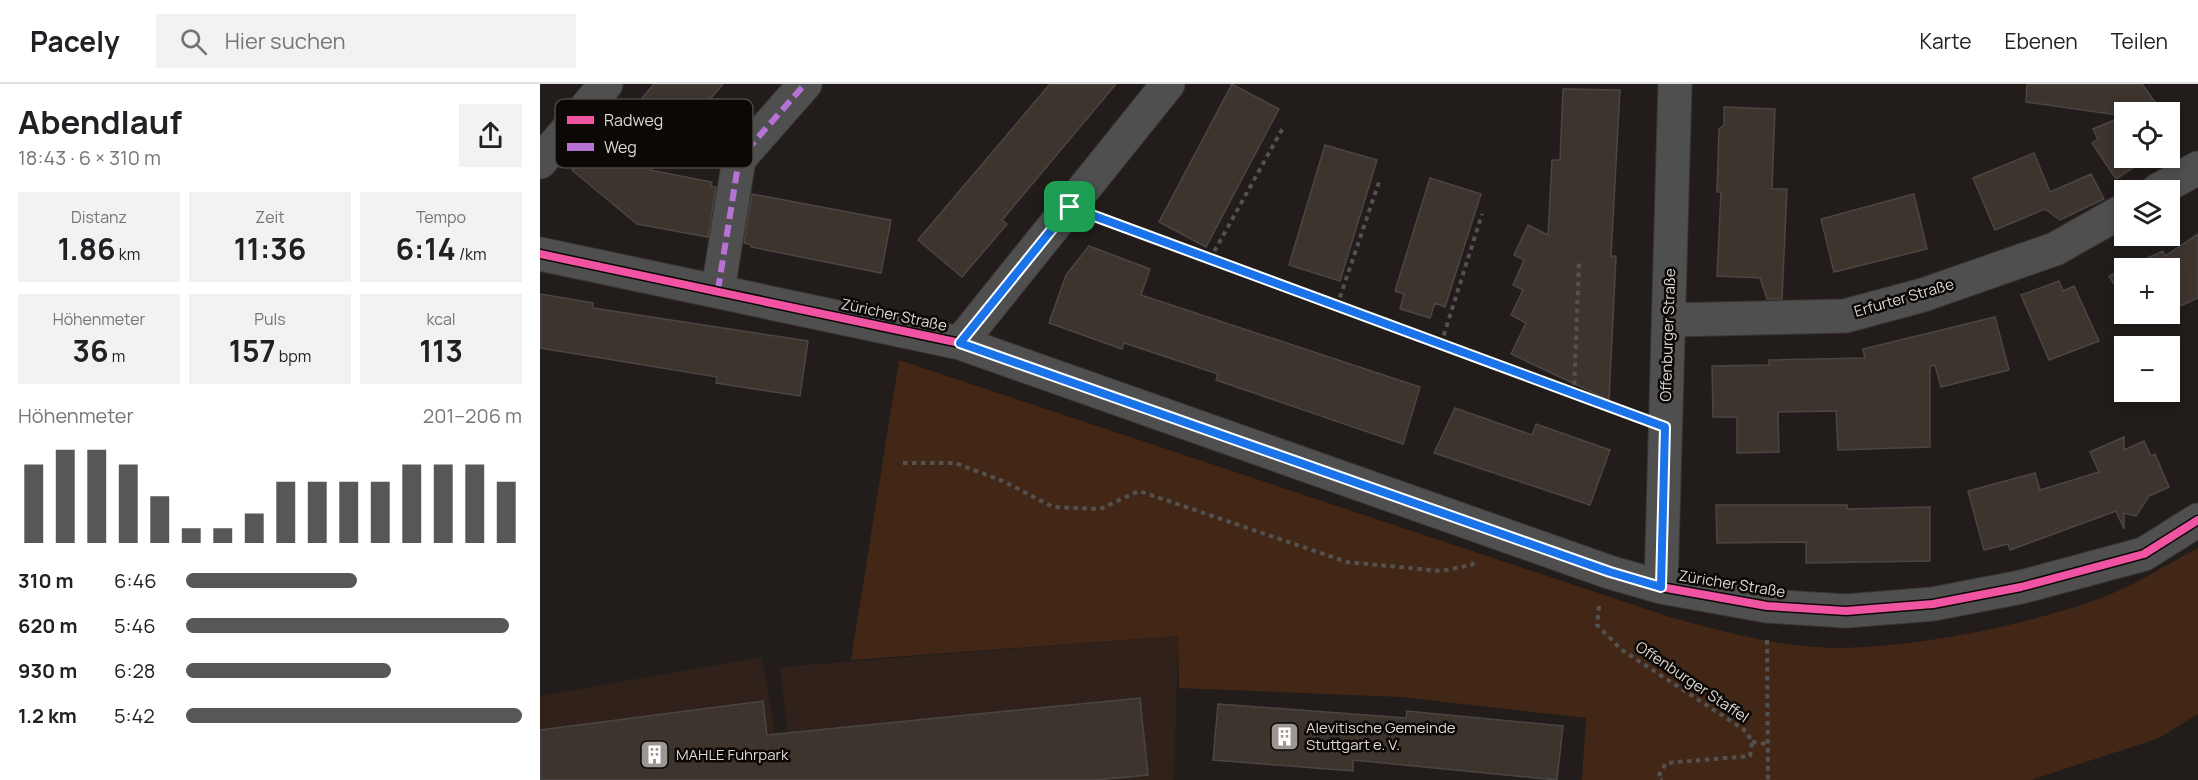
<!DOCTYPE html>
<html lang="de">
<head>
<meta charset="utf-8">
<style>
	:root { --surface:#fff; --page:#f2f2f2; --text:#202124; --muted:#757577; --line:#e0e0e0; --accent:#585656 }
	body { margin:0; font-family:Manrope,sans-serif; background:var(--page); color:var(--text); height:100vh; display:flex; flex-direction:column; font-size:22px; white-space:nowrap }
	* { box-sizing:border-box; margin:0 }
	p { font-size:20px; color:var(--muted) }
	.icon { flex:none; width:33px; height:33px; fill:none; stroke:currentColor; stroke-width:2; stroke-linecap:round; stroke-linejoin:round }
	.map { position:relative; flex:1; overflow:hidden }
	.details { display:flex; flex-direction:column; background:var(--surface); width:540px }
	.details>* { flex:none }
	.buttons { position:absolute; left:1574px; top:18px; display:grid; gap:12px }
	.buttons a { display:grid; place-items:center; width:66px; height:66px; border-radius:0px; background:var(--surface); box-shadow:0 3px 9px #0003; font-size:30px }
	.pin { position:absolute; display:grid; place-items:center; width:51px; height:51px; color:#fff; margin:-26px; border-radius:12px; box-shadow:0 3px 9px #0006 }
	.round { display:grid; place-items:center; flex:none; width:63px; height:63px; border-radius:0px; background:var(--page) }
	.summary { display:flex; align-items:center; justify-content:space-between; height:102px; padding:0 18px }
	h1 { font-size:33px; font-weight:700; line-height:45px }
	.stats { display:grid; grid-template-columns:repeat(3,1fr); gap:9px; height:102px; padding:6px 18px }
	.stats div { display:grid; align-content:center; border-radius:0px; background:var(--page); text-align:center }
	.stats b { font-size:30px; font-weight:700 }
	.stats small { font-size:16px; font-weight:400 }
	.stats p { font-size:16px }
	.chart { height:168px; padding:12px 18px }
	.chart p { display:flex; justify-content:space-between }
	.chart svg { width:100%; height:108px; margin-top:6px; stroke:var(--accent); stroke-width:6 }
	ul { padding:0 18px; list-style:none; font-size:20px }
	li { display:grid; grid-template-columns:96px 72px 1fr; align-items:center; height:45px }
	li i { height:15px; border-radius:8px; background:var(--accent) }
	header { display:flex; align-items:center; gap:36px; box-sizing:border-box; height:84px; padding:0 30px; background:var(--surface); border-bottom:2px solid var(--line) }
	header strong { font-size:28px }
	nav { display:flex; gap:33px; margin-inline-start:auto; font-size:21px }
	.search { width:420px; height:54px; background:var(--page); display:flex; align-items:center; gap:15px; box-sizing:border-box; padding:0 21px; border-radius:0px; color:var(--muted); font-size:22px }
	main { display:flex; flex:1; min-height:0 }
	.map>svg:first-child { display:block }
	.built { fill:#30221b }
	.green { fill:#422717 }
	.building { fill:#3e342e; stroke:#4a4644; stroke-width:1.5 }
	.lines { fill:none; stroke-linecap:round; stroke-linejoin:round }
	.minor-casing { stroke:#3c3835; stroke-width:35 }
	.path { stroke:#535251; stroke-width:4; stroke-dasharray:4.5 4.5; stroke-linecap:butt }
	.minor { stroke:#504f50; stroke-width:33 }
	.quiet { stroke:#b673d3; stroke-width:6; stroke-dasharray:12 6; stroke-linecap:butt }
	.cycleway-casing { stroke:#0b0806; stroke-width:11 }
	.cycleway { stroke:#f153a3; stroke-width:8 }
	.route-casing { stroke:#fff; stroke-width:12 }
	.route { stroke:#1a73e8; stroke-width:8 }
	.labels { text-anchor:middle; stroke-width:5; stroke-linejoin:round; paint-order:stroke }
	.street-label { font-size:15px; fill:#dfd9d5; stroke:#0b0806 }
	.poi-label { font-size:15px; fill:#dfd9d5; stroke:#0b0806; text-anchor:start }
	.key { fill:#0b0806; stroke:#4b4744; stroke-width:1.5 }
	.key-label { font-size:16px; fill:#dfd9d5 }
</style>
</head>
<body>
<header>
<strong>Pacely</strong>
<div class="search"><svg class="icon" aria-label="search" viewBox="0 0 24 24"><circle cx="10" cy="10" r="6"/><path d="M15 15l6 6"/></svg>Hier suchen</div>
<nav><a>Karte</a><a>Ebenen</a><a>Teilen</a></nav>
</header>
<main>
<section class="details">
<div class="summary"><div><h1>Abendlauf</h1><p>18:43 · 6 × 310 m</p></div><a class="round"><svg class="icon" aria-label="share" viewBox="0 0 24 24"><path d="M12 15V3M7 8l5-5 5 5M5 13v7h14v-7"/></svg></a></div>
<div class="stats">
<div><p>Distanz</p><b>1.86<small> km</small></b></div>
<div><p>Zeit</p><b>11:36</b></div>
<div><p>Tempo</p><b>6:14<small> /km</small></b></div>
</div>
<div class="stats">
<div><p>Höhenmeter</p><b>36<small> m</small></b></div>
<div><p>Puls</p><b>157<small> bpm</small></b></div>
<div><p>kcal</p><b>113</b></div>
</div>
<div class="chart"><p><span>Höhenmeter</span>201–206 m</p>
<svg viewBox="0 0 160 44" preserveAspectRatio="none"><path d="M5 44V12M15 44V6M25 44V6M35 44V12M45 44V25M55 44V38M65 44V38M75 44V32M85 44V19M95 44V19M105 44V19M115 44V19M125 44V12M135 44V12M145 44V12M155 44V19"/></svg>
</div>
<ul>
<li><b>310 m</b>6:46<i style="width:51%"></i></li>
<li><b>620 m</b>5:46<i style="width:96%"></i></li>
<li><b>930 m</b>6:28<i style="width:61%"></i></li>
<li><b>1.2 km</b>5:42<i style="width:100%"></i></li>
</ul>
</section>
<div class="map">
<svg width="1658" height="696" viewBox="0 0 1658 696">
	<rect width="100%" height="100%" fill="#221d1a"/>
	<!-- built -->
	<path class="built" d="M 638,552 L 634,696 L 253,696 L 240,583 Z
		M 222,573 L 243,696 L 0,696 L 0,612 Z"/>
	<!-- green -->
	<path class="green" d="M 359,276 L 1130,533 C 1174,545 1217,557 1263,562 C 1344,571 1475,544 1553,517 C 1589,505 1624,482 1658,464 L 1658,630 L 1619,654 L 1491,696 L 1042,696 L 1046,634 L 862,613 L 639,604 L 638,552 L 311,576 Z"/>
	<!-- building -->
	<path class="building" d="M 114,0 L 183,0 L 110,86 L 172,98 L 171,102 L 176,103 L 168,153 L 97,140 L 32,86 L 77,32 L 83,37 Z
		M 510,0 L 576,0 L 462,136 L 467,140 L 422,193 L 378,156 Z
		M 692,0 L 739,25 L 666,163 L 619,138 Z
		M 1487,0 L 1602,0 L 1622,28 L 1584,28 L 1584,32 L 1486,18 Z
		M 1023,5 L 1080,6 L 1071,172 L 1076,172 L 1069,316 L 971,270 L 986,239 L 971,231 L 983,206 L 973,201 L 984,176 L 974,171 L 988,141 L 1008,151 L 1012,76 L 1020,76 Z
		M 1184,23 L 1235,25 L 1232,105 L 1247,105 L 1242,215 L 1227,215 L 1220,194 L 1177,192 L 1181,108 L 1177,108 L 1179,45 L 1184,41 Z
		M 1584,32 L 1584,74 L 1608,74 L 1576,95 L 1552,59 L 1558,55 L 1553,45 Z
		M 785,61 L 837,76 L 800,197 L 749,181 Z
		M 1494,69 L 1510,108 L 1551,90 L 1564,115 L 1520,136 L 1505,125 L 1455,146 L 1433,94 Z
		M 890,94 L 941,110 L 905,223 L 895,219 L 890,234 L 860,225 L 864,210 L 855,207 Z
		M 212,110 L 351,136 L 341,189 L 211,163 L 211,161 L 204,159 Z
		M 1374,110 L 1387,165 L 1294,188 L 1281,135 Z
		M 1658,150 L 1658,214 L 1629,227 L 1629,184 L 1585,184 L 1623,167 L 1625,172 Z
		M 549,162 L 610,185 L 601,211 L 880,303 L 863,360 L 676,296 L 678,290 L 584,259 L 582,265 L 509,239 L 526,191 Z
		M 1584,185 L 1584,216 L 1569,192 Z
		M 1519,197 L 1523,207 L 1534,202 L 1559,257 L 1509,276 L 1481,211 Z
		M 0,210 L 53,219 L 53,224 L 268,257 L 260,312 L 176,299 L 177,293 L 0,264 Z
		M 1592,230 L 1624,230 L 1608,237 L 1597,237 Z
		M 1455,233 L 1469,286 L 1401,303 L 1395,281 L 1390,282 L 1390,363 L 1298,366 L 1296,327 L 1238,328 L 1239,368 L 1197,369 L 1197,333 L 1173,333 L 1172,282 L 1229,281 L 1229,276 L 1325,274 L 1323,265 Z
		M 915,324 L 992,351 L 996,340 L 1070,366 L 1050,421 L 894,369 Z
		M 1584,353 L 1584,366 L 1604,357 L 1611,372 L 1615,370 L 1629,403 L 1609,412 L 1596,432 L 1584,429 L 1584,445 L 1576,427 L 1470,466 L 1468,460 L 1444,466 L 1428,407 L 1495,389 L 1500,406 L 1559,388 L 1550,368 Z
		M 1176,421 L 1307,421 L 1307,425 L 1390,423 L 1390,477 L 1266,479 L 1266,458 L 1177,459 Z
		M 600,614 L 608,691 L 555,696 L 0,696 L 0,646 L 223,617 L 227,651 Z
		M 678,620 L 866,634 L 867,627 L 1023,642 L 1017,696 L 813,676 L 813,687 L 673,676 Z"/>
	<g class="lines">
		<defs>
			<path id="minor" d="M 0,78 L 66,0
				M 1618,106 L 1658,84
				M 0,170 L 420,259 L 1069,488 L 1121,503 L 1227,522 L 1306,527 L 1393,520 L 1481,503 L 1604,470 L 1658,436
				M 178,206 L 199,75 L 265,0
				M 1129,236 L 1305,232 L 1383,211 L 1515,165 L 1584,126
				M 420,259 L 628,0
				M 1121,503 L 1135,0"/>
		</defs>
		<!-- minor casing -->
		<use href="#minor" class="minor-casing"/>
		<!-- path -->
		<path class="path" d="M 563,136 L 1091,331
			M 670,175 L 744,42
			M 797,222 L 840,95
			M 901,260 L 942,130
			M 1034,310 L 1039,177
			M 363,379 L 415,379 L 463,397 L 513,423 L 560,425 L 599,407 L 807,478 L 901,487 L 932,481 L 934,478
			M 1059,522 L 1057,541 L 1082,566 L 1206,647 L 1212,658 L 1210,672 L 1126,679 L 1118,693 L 1122,696
			M 1227,556 L 1228,696
			M 1212,658 L 1227,660"/>
		<!-- minor -->
		<use href="#minor" class="minor"/>
		<!-- quiet -->
		<path class="quiet" d="M 178,206 L 199,75 L 265,0"/>
		<defs>
			<path id="cycleway" d="M 0,170 L 420,259 L 1069,488 L 1121,503 L 1227,522 L 1306,527 L 1393,520 L 1481,503 L 1604,470 L 1658,436"/>
		</defs>
		<!-- cycleway casing -->
		<use href="#cycleway" class="cycleway-casing"/>
		<!-- cycleway -->
		<use href="#cycleway" class="cycleway"/>
	</g>
	<g class="lines">
		<defs>
			<path id="route" d="M 530,123 L 1125,343 L 1121,503 L 1070,488 L 420,259 Z"/>
		</defs>
		<!-- route casing -->
		<use href="#route" class="route-casing"/>
		<!-- route -->
		<use href="#route" class="route"/>
	</g>
	<!-- icons -->
	<defs>
		<symbol id="building-square" viewBox="-11 -11 22 22"><rect x="-9" y="-9" width="18" height="18" rx="4" fill="#9d9794" stroke="#0b0806"/><path d="M-4-6H4V6H1V3H-1V6H-4ZM-2.5-4.3h1.7v1.8h-1.7ZM.8-4.3h1.7v1.8H.8ZM-2.5-1h1.7V.8h-1.7ZM.8-1h1.7V.8H.8Z" fill="#fff"/></symbol>
	</defs>
	<g fill-rule="evenodd">
		<use href="#building-square" x="728" y="636" width="33" height="33"/>
		<use href="#building-square" x="98" y="654" width="33" height="33"/>
	</g>
	<g class="labels">
		<!-- street labels -->
		<g class="street-label">
			<text transform="translate(1364 214) rotate(-16)" y="5">Erfurter Straße</text>
			<text transform="translate(354 231) rotate(12)" y="5">Züricher Straße</text>
			<text transform="translate(1128 251) rotate(-88)" y="5">Offenburger Straße</text>
			<text transform="translate(1192 500) rotate(9)" y="5">Züricher Straße</text>
			<text transform="translate(1152 598) rotate(34)" y="5">Offenburger Staffel</text>
		</g>
		<!-- poi labels -->
		<g class="poi-label">
			<text x="766" y="649">Alevitische Gemeinde<tspan x="766" dy="17">Stuttgart e. V.</tspan></text>
			<text x="136" y="676">MAHLE Fuhrpark</text>
		</g>
	</g>
	<!-- legend -->
	<rect x="15" y="15" width="198" height="69" rx="9" class="key"/>
	<rect x="27" y="32" width="27" height="8" fill="#f153a3"/>
	<rect x="27" y="59" width="27" height="8" fill="#b673d3"/>
	<g class="key-label">
		<text x="64" y="42">Radweg</text>
		<text x="64" y="69">Weg</text>
	</g>
</svg>
<div class="buttons">
<a><svg class="icon" aria-label="locate" viewBox="0 0 24 24"><circle cx="12" cy="12" r="6"/><path d="M12 2v4M12 18v4M2 12h4M18 12h4"/></svg></a>
<a><svg class="icon" aria-label="layers" viewBox="0 0 24 24"><path d="M12 4l9 5-9 5-9-5zM3 14l9 5 9-5"/></svg></a>
<a>+</a>
<a>−</a>
</div>
<div class="pin" style="left:530px;top:123px;background:#1e9e55"><svg class="icon" aria-label="arrive" viewBox="0 0 24 24"><path d="M6 21V4h12l-3 4 3 4H6"/></svg></div>
</div>
</main>
</body>
</html>
